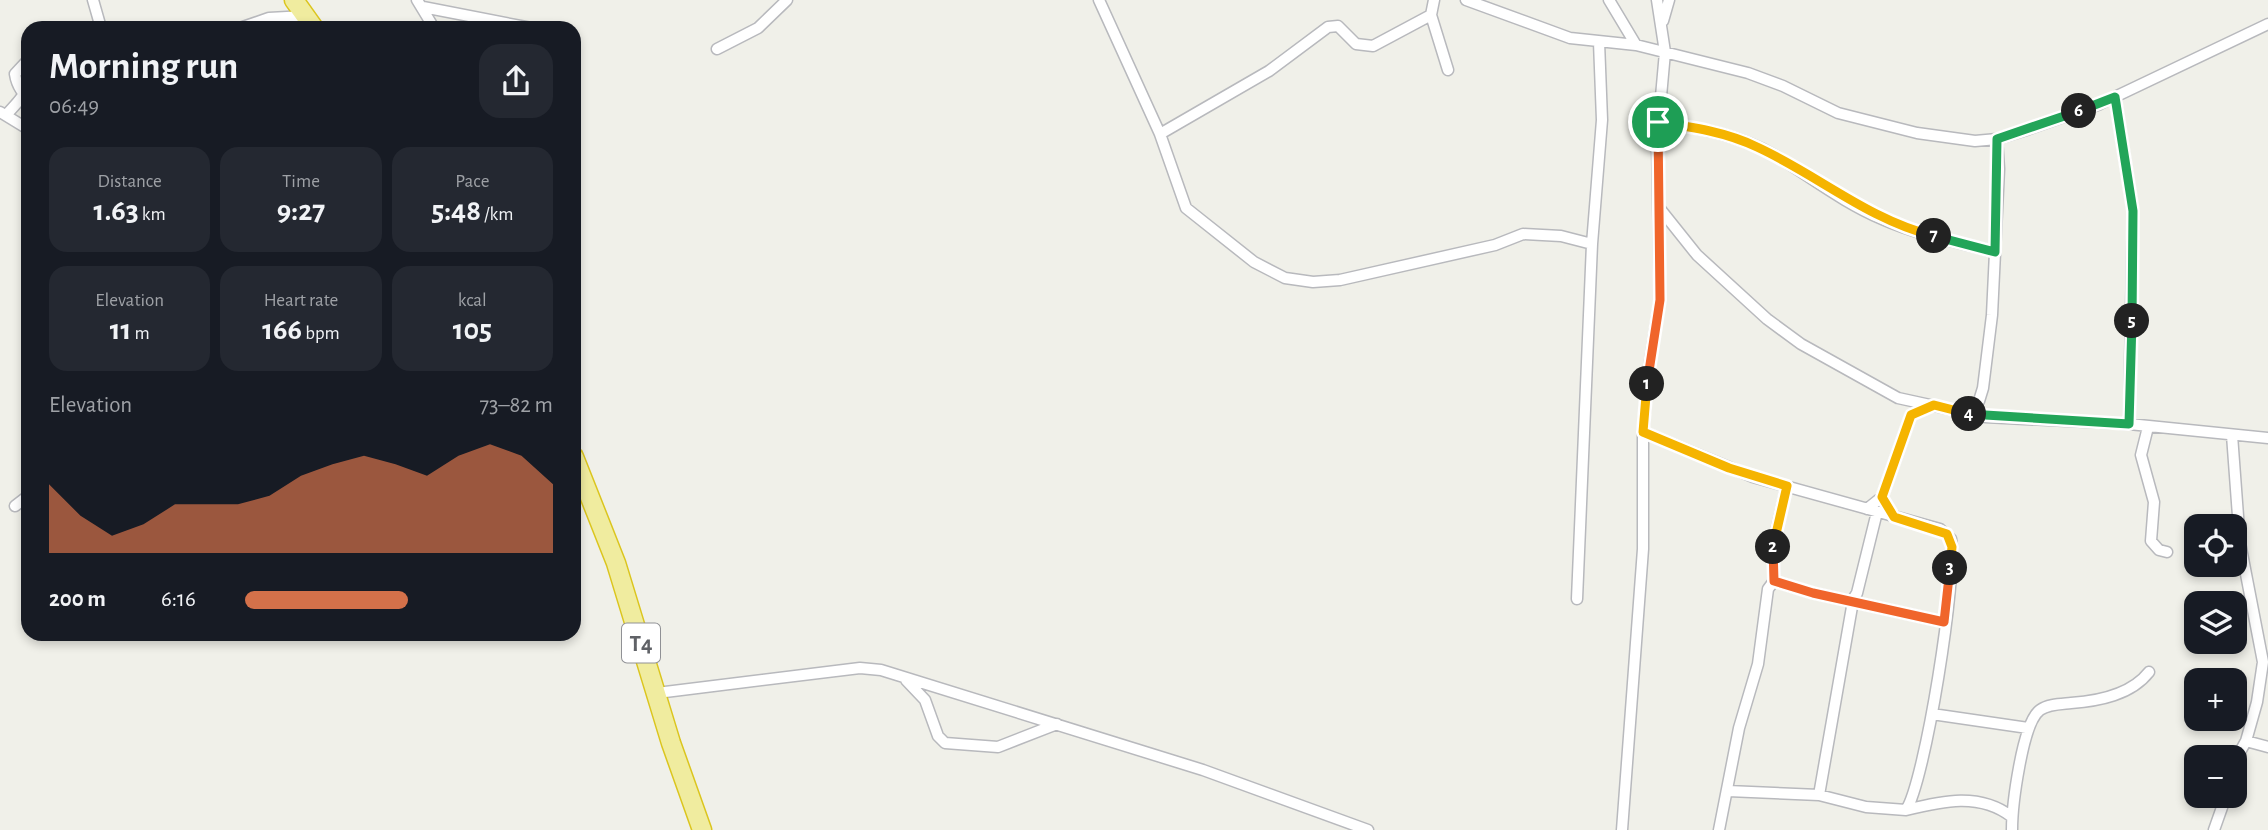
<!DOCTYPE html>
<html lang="en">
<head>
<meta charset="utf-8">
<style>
	:root { --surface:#171b24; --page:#242831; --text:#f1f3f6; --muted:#9ea1a6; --accent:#d4714a }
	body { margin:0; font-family:"Alegreya Sans",sans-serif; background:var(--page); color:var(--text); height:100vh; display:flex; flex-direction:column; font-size:26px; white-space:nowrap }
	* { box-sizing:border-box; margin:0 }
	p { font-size:23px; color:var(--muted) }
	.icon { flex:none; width:38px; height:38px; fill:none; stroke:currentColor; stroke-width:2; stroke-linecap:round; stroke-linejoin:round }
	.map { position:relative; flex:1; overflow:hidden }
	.drawer { position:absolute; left:21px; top:21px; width:560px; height:620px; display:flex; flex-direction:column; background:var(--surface); border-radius:21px; box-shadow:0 4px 10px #0003 }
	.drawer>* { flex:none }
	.buttons { position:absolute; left:2184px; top:514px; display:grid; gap:14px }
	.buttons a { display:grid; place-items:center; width:63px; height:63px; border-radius:14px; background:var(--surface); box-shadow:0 4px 10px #0003; font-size:35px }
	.pin { position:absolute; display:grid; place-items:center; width:60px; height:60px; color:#fff; margin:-30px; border:4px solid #fff; border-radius:50%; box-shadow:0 2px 7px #0007 }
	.km { position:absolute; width:35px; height:35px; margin:-18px; border-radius:50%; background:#222; color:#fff; font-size:19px; line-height:35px; text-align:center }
	.round { display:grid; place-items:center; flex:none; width:74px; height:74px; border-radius:21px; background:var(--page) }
	.overview { display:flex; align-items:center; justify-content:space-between; height:119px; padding:0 28px }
	h1 { font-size:38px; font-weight:700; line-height:52px }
	.stats { display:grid; grid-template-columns:repeat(3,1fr); gap:10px; height:119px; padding:7px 28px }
	.stats div { display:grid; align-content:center; border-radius:18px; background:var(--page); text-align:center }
	.stats b { font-size:30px; font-weight:700 }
	.stats small { font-size:19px; font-weight:400 }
	.stats p { font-size:19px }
	.chart { height:196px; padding:14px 28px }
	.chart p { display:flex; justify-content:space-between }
	.chart svg { width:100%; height:126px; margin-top:7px; fill:var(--accent); opacity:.7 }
	ul { padding:0 28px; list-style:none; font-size:23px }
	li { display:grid; grid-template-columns:112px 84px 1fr; align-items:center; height:52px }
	li i { height:18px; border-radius:9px; background:var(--accent) }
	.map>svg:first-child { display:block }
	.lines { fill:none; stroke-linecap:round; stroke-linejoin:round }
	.street-casing { stroke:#b8b9bd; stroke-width:13 }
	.highway-casing { stroke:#dbc51e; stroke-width:21 }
	.street { stroke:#fff; stroke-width:10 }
	.highway { stroke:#f0ec9f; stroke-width:18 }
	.split-1-casing { stroke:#fff; stroke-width:14 }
	.split-2-casing { stroke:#fff; stroke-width:14 }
	.split-3-casing { stroke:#fff; stroke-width:14 }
	.split-4-casing { stroke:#fff; stroke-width:14 }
	.split-5-casing { stroke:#fff; stroke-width:14 }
	.split-6-casing { stroke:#fff; stroke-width:14 }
	.split-7-casing { stroke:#fff; stroke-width:14 }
	.split-8-casing { stroke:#fff; stroke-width:14 }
	.split-1 { stroke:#f0652b; stroke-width:9 }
	.split-2 { stroke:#f5b400; stroke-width:9 }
	.split-3 { stroke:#f0652b; stroke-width:9 }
	.split-4 { stroke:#f5b400; stroke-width:9 }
	.split-5 { stroke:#22a559; stroke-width:9 }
	.split-6 { stroke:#22a559; stroke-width:9 }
	.split-7 { stroke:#22a559; stroke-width:9 }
	.split-8 { stroke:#f5b400; stroke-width:9 }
	.labels { text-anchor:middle; stroke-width:5; stroke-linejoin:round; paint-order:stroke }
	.shield { fill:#fff; stroke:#909195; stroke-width:2 }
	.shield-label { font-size:23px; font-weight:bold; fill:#606267 }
</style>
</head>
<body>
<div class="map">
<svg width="2268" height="830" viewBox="0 0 2268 830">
	<rect width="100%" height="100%" fill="#f0f0e9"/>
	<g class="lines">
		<defs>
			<path id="street" d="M 93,0 L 101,28
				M 417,0 L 434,28
				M 1099,0 L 1160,134 L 1186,208 L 1254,262 L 1285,278 L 1313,282 L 1340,280 L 1495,245 L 1523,234 L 1561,236 L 1592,244
				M 1466,0 L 1570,38 L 1636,45 L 1748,73 L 1783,86 L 1838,113 L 1917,133 L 1975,141 L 1997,139 L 2026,130 L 2100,104 L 2268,24
				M 1609,0 L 1636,45
				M 423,7 L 531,28
				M 1431,15 L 1448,70
				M 1663,21 L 1669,0
				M 240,28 L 269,18 L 305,16
				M 717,49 L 758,28 L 787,0
				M 2115,97 L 2133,211 L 2129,424
				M 0,112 L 28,129
				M 7,114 C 34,85 19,100 15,74 L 28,60
				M 1658,122 C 1699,128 1740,135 1776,156 C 1811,177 1844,203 1882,219 C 1918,235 1957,242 1995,252
				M 1160,134 L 1269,71 L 1328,27 L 1338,26 L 1356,44 L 1373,46 L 1431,15 L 1434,0
				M 1661,210 L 1697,255 L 1767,319 L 1801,344 L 1898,398 L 1985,417 L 2129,424 L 2268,438
				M 1961,411 L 1979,401 L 1983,388 L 1992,315 L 1999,169 L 1997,139
				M 2148,427 L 2141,455 L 2154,502 L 2151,541 L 2159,550 L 2167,552
				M 1643,432 L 1753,477 L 1940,529 L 1951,539 C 1958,574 1925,782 1906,810 L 1866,807 L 1819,795 L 1728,791
				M 2232,435 L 2240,543 L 2263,662 L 2257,702 L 2246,741 L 2235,761
				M 15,506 L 28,496
				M 1867,509 L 1882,497 L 1911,415 L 1931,406
				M 1774,581 L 1773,544 L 1787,486
				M 1577,599 L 1592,244 L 1602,120 L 1599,42
				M 1852,601 L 1857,593 L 1877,512
				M 906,680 L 925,700 L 938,736 L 945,743 L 998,747 L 1057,724
				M 657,693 L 860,668 L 881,670 L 1203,770 L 1368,830
				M 1932,714 L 2028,728
				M 2246,741 L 2268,747
				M 1819,795 L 1853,601
				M 1906,810 C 1942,801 1980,792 2012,817
				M 1622,830 L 1643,549 L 1643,432 L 1648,374 L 1660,300 L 1657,141 L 1665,52 L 1657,0
				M 1719,830 L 1739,728 L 1758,664 L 1768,589 L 1774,581 L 1813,593 L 1944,622
				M 2012,830 C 2012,807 2022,723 2040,710 C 2048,704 2061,704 2071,703 C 2099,701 2131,695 2149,672
				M 2214,830 L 2226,796"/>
			<path id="highway" d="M 294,0 L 314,28
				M 574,457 L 616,563 L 671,743 L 702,830"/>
		</defs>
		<!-- street casing -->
		<use href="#street" class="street-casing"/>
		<!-- highway casing -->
		<use href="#highway" class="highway-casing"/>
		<!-- street -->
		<use href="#street" class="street"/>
		<!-- highway -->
		<use href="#highway" class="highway"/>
	</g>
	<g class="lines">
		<defs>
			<path id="split-1" d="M 1647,384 L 1660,300 L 1658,122"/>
			<path id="split-2" d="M 1647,384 L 1643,432 L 1729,468 L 1787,486 L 1773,547"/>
			<path id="split-3" d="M 1773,547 L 1774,581 L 1813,593 L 1944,622 L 1950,568"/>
			<path id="split-4" d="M 1950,568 L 1952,547 L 1947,534 L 1894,517 L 1882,497 L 1911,415 L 1934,405 L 1969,414"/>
			<path id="split-5" d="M 1969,414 L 2129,424 L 2132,321"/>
			<path id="split-6" d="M 2079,111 L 2115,97 L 2133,211 L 2132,321"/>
			<path id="split-7" d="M 1934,236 L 1995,252 L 1997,139 L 2079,111"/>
			<path id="split-8" d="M 1658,122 C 1692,127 1726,132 1757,147 C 1818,175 1867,219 1934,236"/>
		</defs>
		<!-- split-1 casing -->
		<use href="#split-1" class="split-1-casing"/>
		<!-- split-2 casing -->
		<use href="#split-2" class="split-2-casing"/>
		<!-- split-3 casing -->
		<use href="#split-3" class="split-3-casing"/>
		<!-- split-4 casing -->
		<use href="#split-4" class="split-4-casing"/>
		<!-- split-5 casing -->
		<use href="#split-5" class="split-5-casing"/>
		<!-- split-6 casing -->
		<use href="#split-6" class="split-6-casing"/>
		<!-- split-7 casing -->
		<use href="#split-7" class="split-7-casing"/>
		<!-- split-8 casing -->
		<use href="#split-8" class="split-8-casing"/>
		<!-- split-1 -->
		<use href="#split-1" class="split-1"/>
		<!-- split-2 -->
		<use href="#split-2" class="split-2"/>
		<!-- split-3 -->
		<use href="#split-3" class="split-3"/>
		<!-- split-4 -->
		<use href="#split-4" class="split-4"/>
		<!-- split-5 -->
		<use href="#split-5" class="split-5"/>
		<!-- split-6 -->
		<use href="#split-6" class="split-6"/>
		<!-- split-7 -->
		<use href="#split-7" class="split-7"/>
		<!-- split-8 -->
		<use href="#split-8" class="split-8"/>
	</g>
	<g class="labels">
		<!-- shield labels -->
		<rect class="shield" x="622" y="623.5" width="38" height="39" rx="5"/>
		<g class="shield-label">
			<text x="641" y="651">T4</text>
		</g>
	</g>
</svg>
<div class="buttons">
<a><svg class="icon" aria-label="locate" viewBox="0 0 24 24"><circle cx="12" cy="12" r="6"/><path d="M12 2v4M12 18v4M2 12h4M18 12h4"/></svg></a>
<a><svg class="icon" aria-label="layers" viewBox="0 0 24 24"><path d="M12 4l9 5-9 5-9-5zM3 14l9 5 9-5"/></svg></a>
<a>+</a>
<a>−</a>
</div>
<div class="pin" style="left:1658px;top:122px;background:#1e9e55"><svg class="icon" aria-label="arrive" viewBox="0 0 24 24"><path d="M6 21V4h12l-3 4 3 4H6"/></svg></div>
<b class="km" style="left:1647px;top:384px">1</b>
<b class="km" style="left:1773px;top:547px">2</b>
<b class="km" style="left:1950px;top:568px">3</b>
<b class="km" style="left:1969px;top:414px">4</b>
<b class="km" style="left:2132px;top:321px">5</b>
<b class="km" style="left:2079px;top:111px">6</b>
<b class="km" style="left:1934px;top:236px">7</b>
<section class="drawer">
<div class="overview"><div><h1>Morning run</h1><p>06:49</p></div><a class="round"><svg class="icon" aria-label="share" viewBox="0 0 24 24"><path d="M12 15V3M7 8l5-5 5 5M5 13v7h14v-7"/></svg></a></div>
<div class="stats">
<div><p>Distance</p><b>1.63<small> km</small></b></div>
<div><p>Time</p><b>9:27</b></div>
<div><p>Pace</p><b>5:48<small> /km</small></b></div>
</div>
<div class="stats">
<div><p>Elevation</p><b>11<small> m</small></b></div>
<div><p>Heart rate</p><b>166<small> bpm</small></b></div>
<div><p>kcal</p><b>105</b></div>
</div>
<div class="chart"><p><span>Elevation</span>73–82 m</p>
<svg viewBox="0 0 160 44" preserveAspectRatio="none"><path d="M0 44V20L10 31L20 38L30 34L40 27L50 27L60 27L70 24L80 17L90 13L100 10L110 13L120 17L130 10L140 6L150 10L160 20V44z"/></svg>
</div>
<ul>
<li><b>200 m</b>6:16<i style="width:53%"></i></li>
</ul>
</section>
</div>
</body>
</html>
